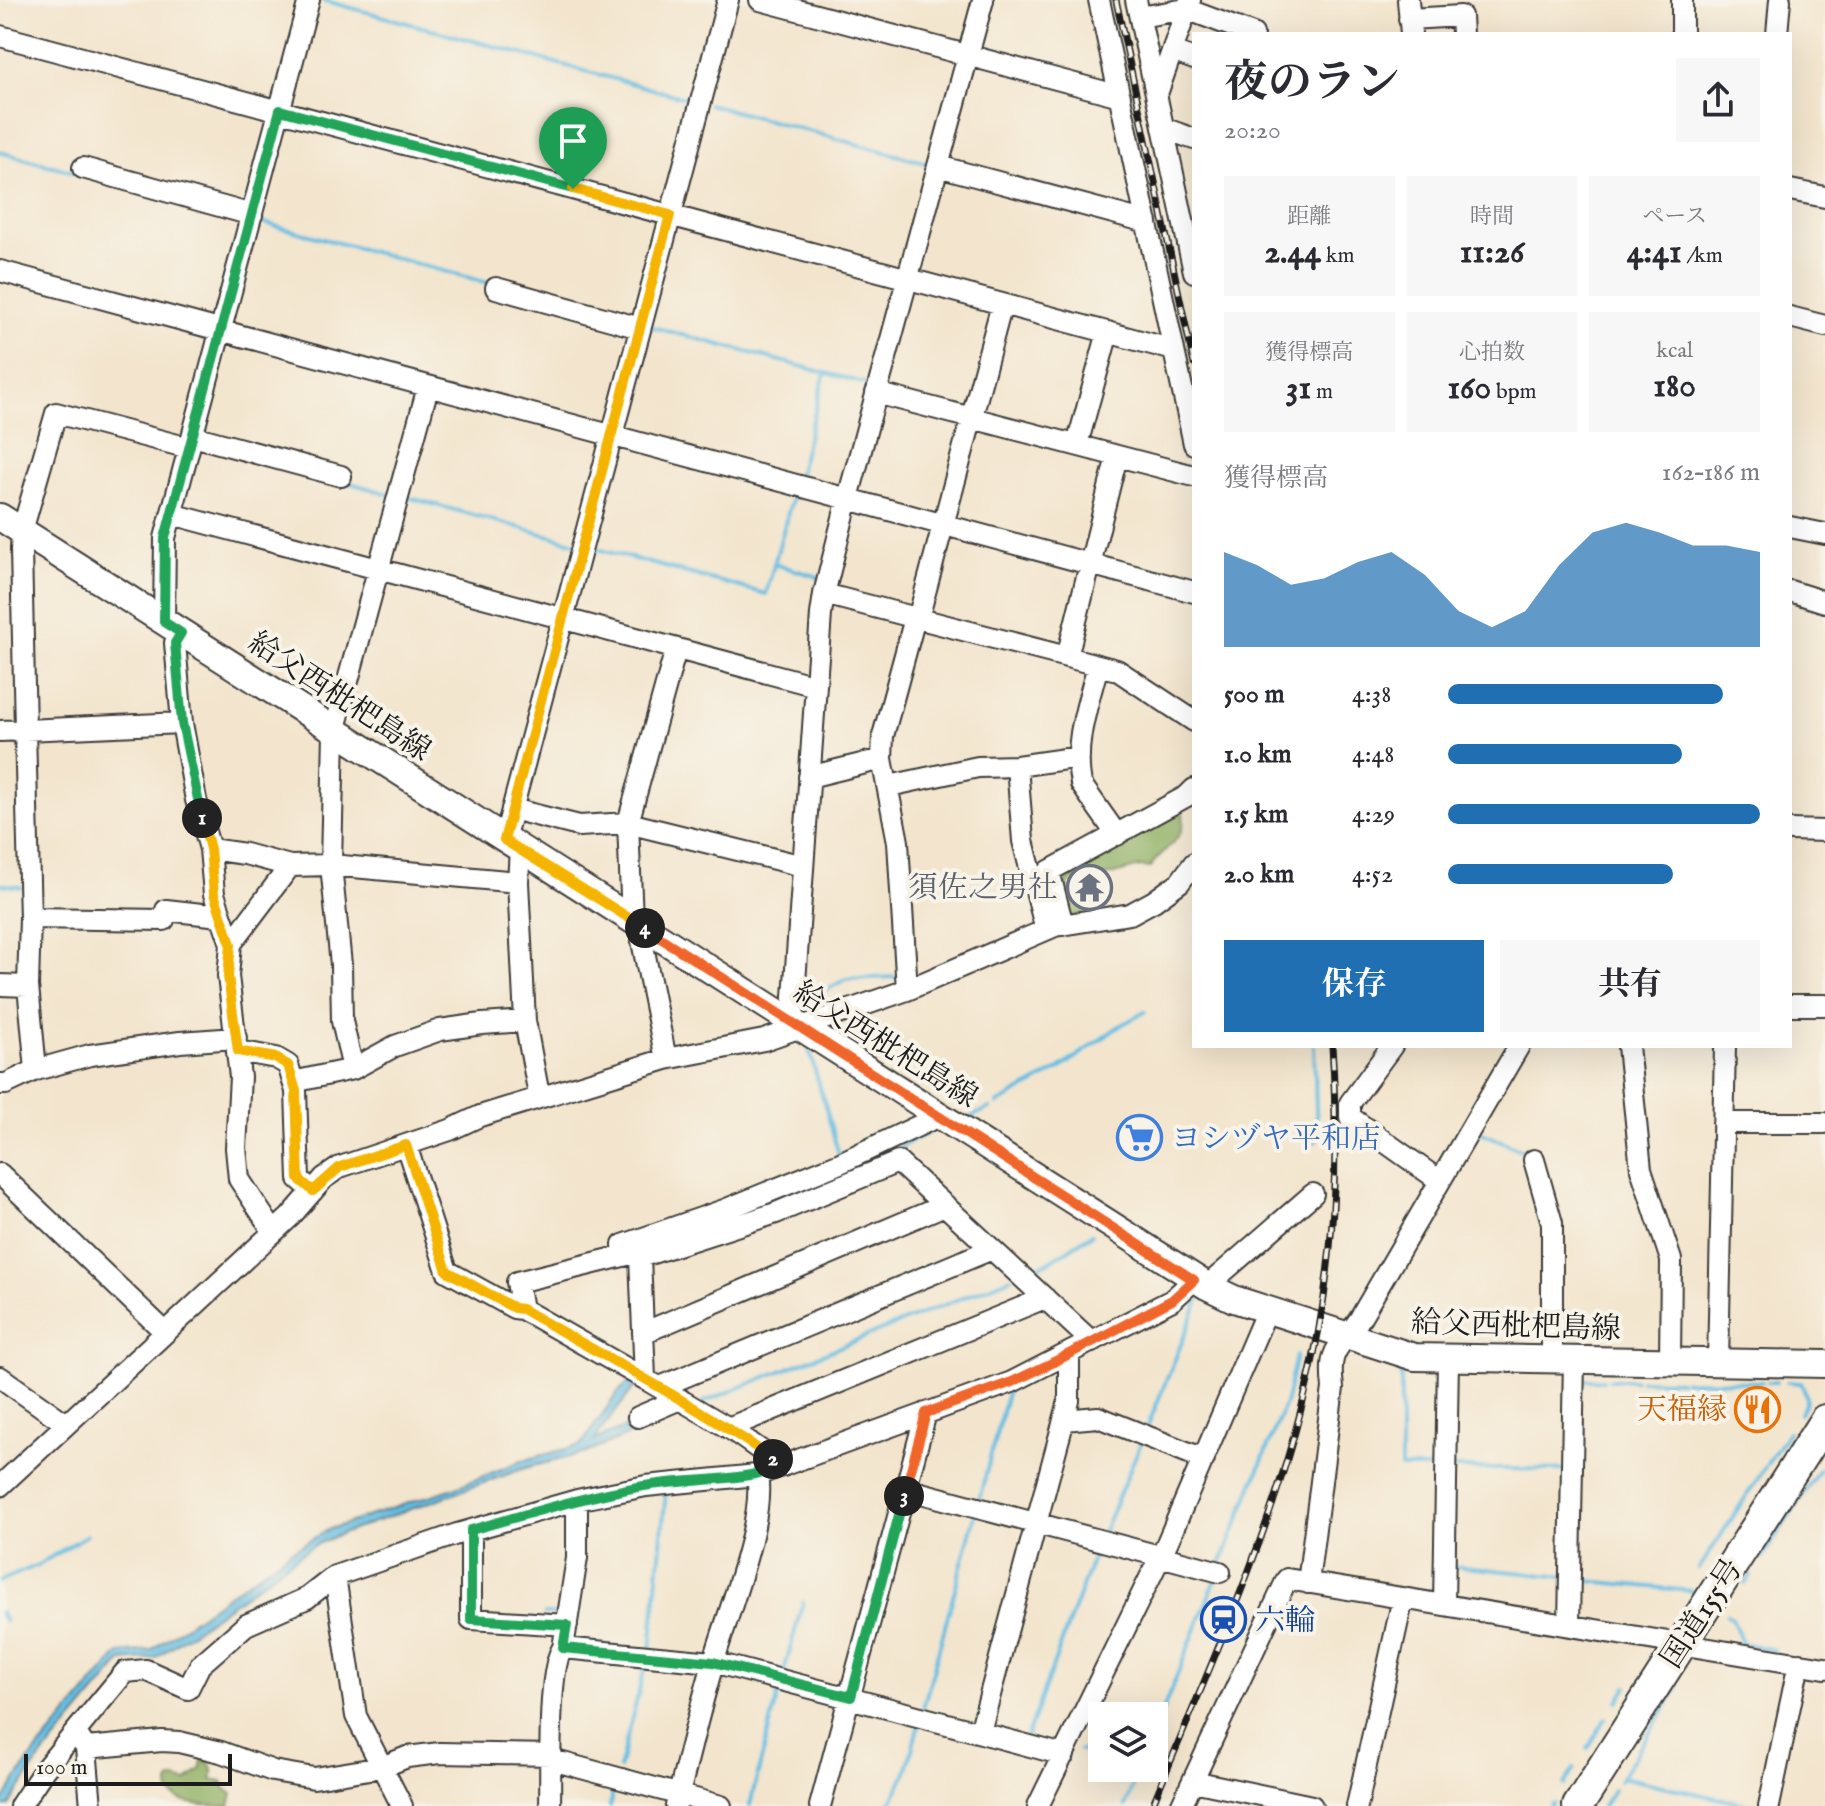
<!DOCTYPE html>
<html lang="ja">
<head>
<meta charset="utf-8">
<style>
	:root { --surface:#fff; --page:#f7f7f7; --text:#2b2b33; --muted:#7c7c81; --accent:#1f6fb2 }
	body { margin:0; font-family:"IM FELL English","Noto Serif JP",serif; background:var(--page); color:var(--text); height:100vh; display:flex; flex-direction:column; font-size:30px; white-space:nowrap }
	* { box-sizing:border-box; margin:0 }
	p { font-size:26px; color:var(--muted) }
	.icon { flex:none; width:44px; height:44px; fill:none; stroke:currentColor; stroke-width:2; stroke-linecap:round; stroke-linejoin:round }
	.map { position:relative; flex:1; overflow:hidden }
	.side { position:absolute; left:1192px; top:32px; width:600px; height:1016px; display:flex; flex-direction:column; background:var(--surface); border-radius:0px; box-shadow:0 8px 32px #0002 }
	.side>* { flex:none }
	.tools { position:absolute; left:1088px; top:1702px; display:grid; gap:16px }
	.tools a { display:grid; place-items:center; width:80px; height:80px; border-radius:0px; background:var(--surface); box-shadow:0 8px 32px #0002; font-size:40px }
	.scale { position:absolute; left:24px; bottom:20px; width:208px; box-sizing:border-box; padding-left:8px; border:4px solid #1c1c1c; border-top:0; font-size:22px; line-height:28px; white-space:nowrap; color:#1c1c1c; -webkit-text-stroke:6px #f7f3e8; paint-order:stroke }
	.pin { position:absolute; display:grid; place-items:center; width:68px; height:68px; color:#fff; margin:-82px -34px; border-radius:50% 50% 50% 0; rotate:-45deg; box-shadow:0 0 8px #0007 }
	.pin .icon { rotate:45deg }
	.km { position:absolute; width:40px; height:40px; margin:-20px; border-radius:50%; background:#222; color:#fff; font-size:22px; line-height:40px; text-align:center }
	.round { display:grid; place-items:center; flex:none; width:84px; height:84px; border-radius:0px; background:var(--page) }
	.headline { display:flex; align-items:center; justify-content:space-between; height:136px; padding:0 32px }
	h1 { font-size:44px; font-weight:700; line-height:60px }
	.stats { display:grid; grid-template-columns:repeat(3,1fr); gap:12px; height:136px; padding:8px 32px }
	.stats div { display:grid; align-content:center; border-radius:0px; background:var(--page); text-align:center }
	.stats b { font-size:34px; font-weight:700 }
	.stats small { font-size:22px; font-weight:400 }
	.stats p { font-size:22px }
	.chart { height:224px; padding:16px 32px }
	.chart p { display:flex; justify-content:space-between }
	.chart svg { width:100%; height:144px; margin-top:8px; fill:var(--accent); opacity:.7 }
	.action { display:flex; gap:16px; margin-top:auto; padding:16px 32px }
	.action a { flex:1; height:92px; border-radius:0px; background:var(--accent); color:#fff; font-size:32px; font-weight:700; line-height:92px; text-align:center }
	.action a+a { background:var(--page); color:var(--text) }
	ul { padding:0 32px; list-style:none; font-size:26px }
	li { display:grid; grid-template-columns:128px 96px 1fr; align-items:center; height:60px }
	li i { height:20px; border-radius:10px; background:var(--accent) }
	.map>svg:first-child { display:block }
	.forest { fill:#90b064; stroke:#566640; stroke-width:2 }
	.water { fill:#65bde2; stroke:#406c7f; stroke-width:2 }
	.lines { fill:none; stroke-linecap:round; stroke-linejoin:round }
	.stream { stroke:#65bde2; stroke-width:4 }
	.minor-casing { stroke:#3c3a37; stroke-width:24 }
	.major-casing { stroke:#3c3a37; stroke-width:30 }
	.highway-casing { stroke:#3c3a37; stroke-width:34 }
	.minor { stroke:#fff; stroke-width:20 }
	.major { stroke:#fff; stroke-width:26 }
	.highway { stroke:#fff; stroke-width:30 }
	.rail-casing { stroke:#1c1c1c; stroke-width:7 }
	.rail { stroke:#f7f3e8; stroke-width:4; stroke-dasharray:12; stroke-linecap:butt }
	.split-1-casing { stroke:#fff; stroke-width:16 }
	.split-2-casing { stroke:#fff; stroke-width:16 }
	.split-3-casing { stroke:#fff; stroke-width:16 }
	.split-4-casing { stroke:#fff; stroke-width:16 }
	.split-5-casing { stroke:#fff; stroke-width:16 }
	.split-1 { stroke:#22a559; stroke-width:10 }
	.split-2 { stroke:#f5b400; stroke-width:10 }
	.split-3 { stroke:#22a559; stroke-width:10 }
	.split-4 { stroke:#f0652b; stroke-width:10 }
	.split-5 { stroke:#f5b400; stroke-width:10 }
	.labels { text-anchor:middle; stroke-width:8; stroke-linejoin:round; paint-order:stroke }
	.street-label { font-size:30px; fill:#1c1c1c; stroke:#f7f3e8 }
	.worship-label { font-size:30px; fill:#5b616d; stroke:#f7f3e8; text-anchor:end }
	.shop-label { font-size:30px; fill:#366cbe; stroke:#f7f3e8; text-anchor:start }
	.food-label { font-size:30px; fill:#c56008; stroke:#f7f3e8; text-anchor:end }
	.transit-label { font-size:30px; fill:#164399; stroke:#f7f3e8; text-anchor:start }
</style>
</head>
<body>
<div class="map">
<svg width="1825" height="1806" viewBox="0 0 1825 1806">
	<rect width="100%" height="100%" fill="#f7f3e8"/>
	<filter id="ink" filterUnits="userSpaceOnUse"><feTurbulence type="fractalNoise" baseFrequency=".0125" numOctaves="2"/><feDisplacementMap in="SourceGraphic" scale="16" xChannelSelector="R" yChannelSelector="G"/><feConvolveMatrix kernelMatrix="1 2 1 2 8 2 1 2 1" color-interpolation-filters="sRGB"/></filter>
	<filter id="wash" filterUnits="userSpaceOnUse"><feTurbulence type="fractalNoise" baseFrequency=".006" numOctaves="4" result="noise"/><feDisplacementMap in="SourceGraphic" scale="32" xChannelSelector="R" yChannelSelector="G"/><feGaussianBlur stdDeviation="1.8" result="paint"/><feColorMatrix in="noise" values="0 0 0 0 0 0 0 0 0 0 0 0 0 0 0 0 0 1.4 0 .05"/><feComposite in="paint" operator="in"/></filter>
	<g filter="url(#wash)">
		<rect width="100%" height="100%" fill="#f3e5cd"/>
		<!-- forest -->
		<path class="forest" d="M 1174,811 L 1183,813 C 1187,842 1161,847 1150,868 L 1140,867 L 1103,877 L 1082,876 L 1068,884 L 1069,892 C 1081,900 1096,895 1107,903 L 1106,908 L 1066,917 L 1055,874 Z
			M 202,1758 C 212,1764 215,1769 212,1780 L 223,1782 L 225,1788 L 233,1794 L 230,1806 C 211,1806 161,1806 170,1781 L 175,1779 L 187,1782 L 202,1768 Z"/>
		<!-- water -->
		<path class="water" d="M 630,1381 L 636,1385 L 594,1440 L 683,1405 L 690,1410 L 586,1453 L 525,1468 L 333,1537 L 311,1547 L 156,1658 L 122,1661 L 36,1764 L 9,1806 L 0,1806 L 29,1760 L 119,1653 L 151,1650 L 289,1552 L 330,1529 L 454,1488 L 521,1461 L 581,1445 L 618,1392 Z"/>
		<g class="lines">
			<!-- stream -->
			<path class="stream" d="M 322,0 L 693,100
				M 708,104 L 930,164
				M 0,152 L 78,173
				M 257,221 L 492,284
				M 649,326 L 871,385
				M 795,475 L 798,476 L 825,373
				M 347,482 L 392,495
				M 407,497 L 576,543
				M 590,547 L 766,594 L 794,491
				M 774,564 L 819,577 L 819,579
				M 0,884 L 21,887
				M 805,1008 L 805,1002 L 846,979 L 896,977
				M 1314,1046 L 1317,1139 L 1315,1142
				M 809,1049 L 839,1155
				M 997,1104 L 1058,1070 L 1121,1025 L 1145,1012
				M 971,1117 L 990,1108
				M 1478,1131 L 1531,1154
				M 822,1181 L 872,1161 L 932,1131
				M 752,1211 L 776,1199
				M 1027,1271 L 1049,1262 L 1092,1234
				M 1401,1370 L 1401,1468 L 1439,1468
				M 1580,1380 L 1603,1380
				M 1609,1380 L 1635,1380
				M 1641,1380 L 1680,1381
				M 1685,1381 L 1762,1382
				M 1768,1382 L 1776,1382
				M 1787,1382 L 1801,1383 C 1808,1397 1808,1401 1800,1414
				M 704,1402 L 1011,1278
				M 1147,1428 L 1199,1300
				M 1455,1468 L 1566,1470
				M 979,1500 L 1007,1393
				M 1103,1533 L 1141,1443
				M 1762,1558 L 1819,1470
				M 1221,1564 L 1286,1401 L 1296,1356
				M 1452,1566 L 1565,1577
				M 1699,1569 L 1788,1432
				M 1578,1580 L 1692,1591
				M 0,1581 L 38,1565 L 87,1535
				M 1745,1584 L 1751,1575
				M 0,1612 L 5,1621
				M 545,1614 L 558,1614
				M 1727,1615 L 1732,1618 L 1742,1643 L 1774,1650
				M 651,1649 L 666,1491
				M 784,1671 L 803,1602
				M 1618,1701 L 1627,1686
				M 923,1708 L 975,1515
				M 1154,1732 L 1216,1579
				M 1027,1736 L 1097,1547
				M 1588,1748 L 1606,1718
				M 1080,1750 L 1102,1756
				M 619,1769 L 646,1663
				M 1621,1777 L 1754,1806
				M 1619,1781 L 1677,1689
				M 1564,1785 L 1574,1769
				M 750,1805 L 780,1687
				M 610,1806 L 615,1784
				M 889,1806 L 906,1773 L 919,1723
				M 1125,1806 L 1139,1768
				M 1550,1806 L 1553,1803
				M 1603,1806 L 1613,1790"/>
		</g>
	</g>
	<g filter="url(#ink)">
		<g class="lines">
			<defs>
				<path id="minor" d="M 760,0 L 1120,96
					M 1099,0 L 1194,444
					M 1136,0 L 1194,272
					M 1408,0 L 1411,34
					M 1682,0 L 1682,34
					M 1140,17 L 1186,9 L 1253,34
					M 1409,19 L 1461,16 L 1462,34
					M 1777,34 L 1780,0
					M 0,36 L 1174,350
					M 1172,51 L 1194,59
					M 1157,94 L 1190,0
					M 1163,128 L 1194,139
					M 938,166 L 1147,222
					M 83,168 L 252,215
					M 1790,190 L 1825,197
					M 0,271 L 1194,592
					M 496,288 L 640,328
					M 1790,317 L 1825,326
					M 876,393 L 1194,476
					M 193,436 L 341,476
					M 1077,445 L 1108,332
					M 172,514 L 816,686
					M 1790,527 L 1825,534
					M 1790,591 L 1825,602
					M 824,594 L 1117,670 L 1194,721
					M 918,619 L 1002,304
					M 164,622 L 165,538 L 309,0
					M 181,633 L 175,643 L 182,723 L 196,800 L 210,849 L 214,894 L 231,944 L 228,976 L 240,1077 L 236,1148 L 239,1179 L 273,1231
					M 1067,657 L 1117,456
					M 1098,665 C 1088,704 1073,743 1081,784 L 1117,835
					M 182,723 L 25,730 L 21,550 L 22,531 L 56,413 L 189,448
					M 0,731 L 25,730 L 30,918 L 28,986
					M 1017,766 L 1023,841 L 1046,930
					M 809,777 L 882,759
					M 889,786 L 978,767 L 1017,766 L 1079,757
					M 512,809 L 579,826 L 628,823 L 803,866
					M 1790,830 L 1825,831
					M 504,840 L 728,0
					M 210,849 L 245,854 L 290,866 L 331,865 L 518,882
					M 520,849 L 518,882 L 525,1021 L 538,1090 L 542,1097
					M 30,918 L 164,920 L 166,910 L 220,916
					M 632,920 L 628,823 L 676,649
					M 1063,925 L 1049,871 L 1187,796 L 1194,789
					M 649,931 L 642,941 L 666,1059
					M 231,944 L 290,866
					M 0,985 L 28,986 L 36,1070
					M 907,990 L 898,842 L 882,759 L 883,736 L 915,618
					M 1790,1005 L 1825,1005
					M 797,1027 L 793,1011 L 821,614 L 824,594 L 848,498 L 983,0
					M 1392,1046 L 1350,1103 L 1350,1117 L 1440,1181
					M 1628,1046 L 1641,1169 L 1671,1260 L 1670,1362
					M 238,1051 L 276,1058 L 288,1065 L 296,1091 L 299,1179 L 313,1191
					M 353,1069 L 342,1021 L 341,965 L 331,865 L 334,732 L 428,387
					M 293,1082 L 353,1069 L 395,1046 L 440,1030 L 482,1024 L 525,1021
					M 0,1084 L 6,1084 L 36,1070 L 90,1055 L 180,1042 L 236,1038
					M 1723,1123 L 1825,1123
					M 406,1145 L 447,1271 L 514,1308 L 522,1309 L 645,1379
					M 1534,1160 L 1552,1223 L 1552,1360
					M 0,1174 L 165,1332
					M 623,1245 L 724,1210 L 840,1163 L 939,1116
					M 1207,1286 L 1313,1194
					M 522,1309 L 517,1282 L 635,1253
					M 643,1333 L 945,1205
					M 1718,1362 L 1725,1046
					M 0,1377 L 65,1423
					M 660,1387 L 992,1249
					M 638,1417 L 680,1399
					M 1064,1420 L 1098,1417 L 1204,1459
					M 728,1428 L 1045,1298
					M 783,1466 L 732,1430 L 645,1379 L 640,1257 L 776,1213 L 898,1162 L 1092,1342
					M 0,1486 L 290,1217 L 324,1178 L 340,1167 L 450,1130 L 480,1116 L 666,1059 L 764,1040 L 907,990 L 1055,926 L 1130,914 L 1154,901 L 1180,882 L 1194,863
					M 906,1489 L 1220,1572
					M 471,1530 L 471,1619 L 567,1625
					M 335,1576 L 356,1716 L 402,1806
					M 1308,1583 L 1333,1388 C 1328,1348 1338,1350 1359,1320 L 1519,1046
					M 1444,1605 L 1448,1359
					M 1569,1625 L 1574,1360
					M 563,1648 L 713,1662 L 1064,1755
					M 980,1732 L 1069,1401 L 1069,1354
					M 80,1739 L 86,1748 L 91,1806
					M 86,1748 L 162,1741 L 179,1742 L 221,1752 L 273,1771 L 314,1778 L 382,1767 L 407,1757 L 440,1753 L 552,1755
					M 552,1760 L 721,1806
					M 1193,1781 L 1312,1806
					M 20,1806 L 44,1770 L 125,1672 L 146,1670 L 188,1689 L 200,1665 L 246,1625 L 307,1598 L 335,1576 L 457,1534 L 577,1500 L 646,1486 L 757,1475 L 1012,1382 L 1172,1300 L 1194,1280
					M 550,1806 C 551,1775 547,1667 563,1648 L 577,1558 L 577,1500
					M 676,1806 C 688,1759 699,1711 713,1664 C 726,1617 766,1520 757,1475
					M 820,1806 L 926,1413
					M 1038,1806 L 1167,1543 L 1267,1310
					M 1181,1806 L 1287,1579 L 1825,1668
					M 1357,1806 L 1403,1598
					M 1769,1806 L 1799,1663"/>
				<path id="major" d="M 0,517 L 1207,1286 L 1234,1299 L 1414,1357 L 1825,1364"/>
				<path id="highway" d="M 1578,1806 L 1825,1420"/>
			</defs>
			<!-- minor casing -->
			<use href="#minor" class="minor-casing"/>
			<!-- major casing -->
			<use href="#major" class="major-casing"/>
			<!-- highway casing -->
			<use href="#highway" class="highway-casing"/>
			<!-- minor -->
			<use href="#minor" class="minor"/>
			<!-- major -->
			<use href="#major" class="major"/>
			<!-- highway -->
			<use href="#highway" class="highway"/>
			<defs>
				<path id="rail" d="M 1116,0 L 1194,364
					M 1152,1806 C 1207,1673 1268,1541 1303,1402 C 1333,1287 1340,1164 1332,1046"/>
			</defs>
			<!-- rail casing -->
			<use href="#rail" class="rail-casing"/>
			<!-- rail -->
			<use href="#rail" class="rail"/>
		</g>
	</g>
	<g class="lines" filter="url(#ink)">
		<defs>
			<path id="split-1" d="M 202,818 L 182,723 L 175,643 L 181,633 L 164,622 L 165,538 L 280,110 L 573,189"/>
			<path id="split-2" d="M 202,818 L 210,849 L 214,894 L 231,944 L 228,976 L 238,1051 L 276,1058 L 288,1065 L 296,1091 L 299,1179 L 313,1191 L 340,1167 L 406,1145 L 447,1271 L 514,1308 L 522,1309 C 607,1358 693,1403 773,1459"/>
			<path id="split-3" d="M 773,1459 L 783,1466 C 738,1483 690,1478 644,1486 C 585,1496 528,1514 471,1530 L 471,1619 L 567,1625 L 563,1648 L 713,1662 L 851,1697 L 904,1496"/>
			<path id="split-4" d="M 645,928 L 1194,1280 L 1172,1300 L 1052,1363 L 1012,1382 L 926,1413 L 904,1496"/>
			<path id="split-5" d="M 573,189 L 670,215 L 504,840 L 645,928"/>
		</defs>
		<!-- split-1 casing -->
		<use href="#split-1" class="split-1-casing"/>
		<!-- split-2 casing -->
		<use href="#split-2" class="split-2-casing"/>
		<!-- split-3 casing -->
		<use href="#split-3" class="split-3-casing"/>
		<!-- split-4 casing -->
		<use href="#split-4" class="split-4-casing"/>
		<!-- split-5 casing -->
		<use href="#split-5" class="split-5-casing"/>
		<!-- split-1 -->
		<use href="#split-1" class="split-1"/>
		<!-- split-2 -->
		<use href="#split-2" class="split-2"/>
		<!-- split-3 -->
		<use href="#split-3" class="split-3"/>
		<!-- split-4 -->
		<use href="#split-4" class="split-4"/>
		<!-- split-5 -->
		<use href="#split-5" class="split-5"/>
	</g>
	<!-- icons -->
	<defs>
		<symbol id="temple-ring" viewBox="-11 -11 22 22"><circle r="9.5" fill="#f7f3e8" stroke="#6b7280" stroke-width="1.5"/><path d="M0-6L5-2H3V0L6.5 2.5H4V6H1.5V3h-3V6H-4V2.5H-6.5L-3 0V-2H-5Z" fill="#6b7280"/></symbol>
		<symbol id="supermarket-ring" viewBox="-11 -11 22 22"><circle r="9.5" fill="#f7f3e8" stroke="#3f7fe0" stroke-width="1.5"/><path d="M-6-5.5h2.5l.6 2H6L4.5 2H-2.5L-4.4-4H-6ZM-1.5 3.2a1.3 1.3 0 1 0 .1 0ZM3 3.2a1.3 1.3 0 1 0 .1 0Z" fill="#3f7fe0"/></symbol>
		<symbol id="restaurant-ring" viewBox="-11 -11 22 22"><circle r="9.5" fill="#f7f3e8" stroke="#e8710a" stroke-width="1.5"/><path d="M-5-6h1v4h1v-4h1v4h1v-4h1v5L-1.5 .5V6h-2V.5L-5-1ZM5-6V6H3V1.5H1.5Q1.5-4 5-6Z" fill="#e8710a"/></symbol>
		<symbol id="station-ring" viewBox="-11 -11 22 22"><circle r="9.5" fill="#f7f3e8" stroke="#1a4fb4" stroke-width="1.5"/><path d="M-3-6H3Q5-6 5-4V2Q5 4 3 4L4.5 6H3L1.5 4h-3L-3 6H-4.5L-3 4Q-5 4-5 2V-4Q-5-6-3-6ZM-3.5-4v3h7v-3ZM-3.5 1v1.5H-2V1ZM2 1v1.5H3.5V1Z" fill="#1a4fb4"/></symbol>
	</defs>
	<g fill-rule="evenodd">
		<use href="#temple-ring" x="1064" y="862" width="51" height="51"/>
		<use href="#supermarket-ring" x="1114" y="1112" width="51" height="51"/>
		<use href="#restaurant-ring" x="1732" y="1384" width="51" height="51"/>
		<use href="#station-ring" x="1198" y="1594" width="51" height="51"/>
	</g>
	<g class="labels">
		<!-- street labels -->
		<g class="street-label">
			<text transform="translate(340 696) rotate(33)" y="10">給父西枇杷島線</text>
			<text transform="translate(886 1044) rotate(32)" y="10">給父西枇杷島線</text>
			<text transform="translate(1516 1325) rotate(2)" y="10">給父西枇杷島線</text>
			<text transform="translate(1701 1613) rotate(-57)" y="10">国道155号</text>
		</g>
		<!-- worship labels -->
		<g class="worship-label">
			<text x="1058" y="897">須佐之男社</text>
		</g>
		<!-- shop labels -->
		<g class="shop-label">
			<text x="1171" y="1148">ヨシヅヤ平和店</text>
		</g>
		<!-- food labels -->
		<g class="food-label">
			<text x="1727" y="1419">天福縁</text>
		</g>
		<!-- transit labels -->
		<g class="transit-label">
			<text x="1255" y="1630">六輪</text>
		</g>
	</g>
</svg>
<div class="tools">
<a><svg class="icon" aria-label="layers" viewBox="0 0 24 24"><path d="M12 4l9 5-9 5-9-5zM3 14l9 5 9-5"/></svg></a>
</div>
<div class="scale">100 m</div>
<div class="pin" style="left:573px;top:189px;background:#1e9e55"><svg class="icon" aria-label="arrive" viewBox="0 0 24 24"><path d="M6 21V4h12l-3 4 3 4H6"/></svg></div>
<b class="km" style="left:202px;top:818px">1</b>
<b class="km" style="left:773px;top:1459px">2</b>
<b class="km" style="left:904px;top:1496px">3</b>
<b class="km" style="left:645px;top:928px">4</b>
<section class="side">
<div class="headline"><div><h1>夜のラン</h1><p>20:20</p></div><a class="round"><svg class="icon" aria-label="share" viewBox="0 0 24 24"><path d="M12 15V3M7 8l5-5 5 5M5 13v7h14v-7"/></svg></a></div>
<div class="stats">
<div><p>距離</p><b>2.44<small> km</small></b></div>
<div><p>時間</p><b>11:26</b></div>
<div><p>ペース</p><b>4:41<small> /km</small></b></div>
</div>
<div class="stats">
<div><p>獲得標高</p><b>31<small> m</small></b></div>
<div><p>心拍数</p><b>160<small> bpm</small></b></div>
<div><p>kcal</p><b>180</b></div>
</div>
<div class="chart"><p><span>獲得標高</span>162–186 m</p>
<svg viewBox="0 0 160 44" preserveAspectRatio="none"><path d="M0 44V15L10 19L20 25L30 23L40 18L50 15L60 22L70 33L80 38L90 33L100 19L110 9L120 6L130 9L140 13L150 13L160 15V44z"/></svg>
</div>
<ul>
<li><b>500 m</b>4:38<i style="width:88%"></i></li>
<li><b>1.0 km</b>4:48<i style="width:75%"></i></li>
<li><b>1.5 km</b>4:29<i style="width:100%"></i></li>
<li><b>2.0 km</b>4:52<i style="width:72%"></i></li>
</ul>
<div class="action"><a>保存</a><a>共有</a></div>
</section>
</div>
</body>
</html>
